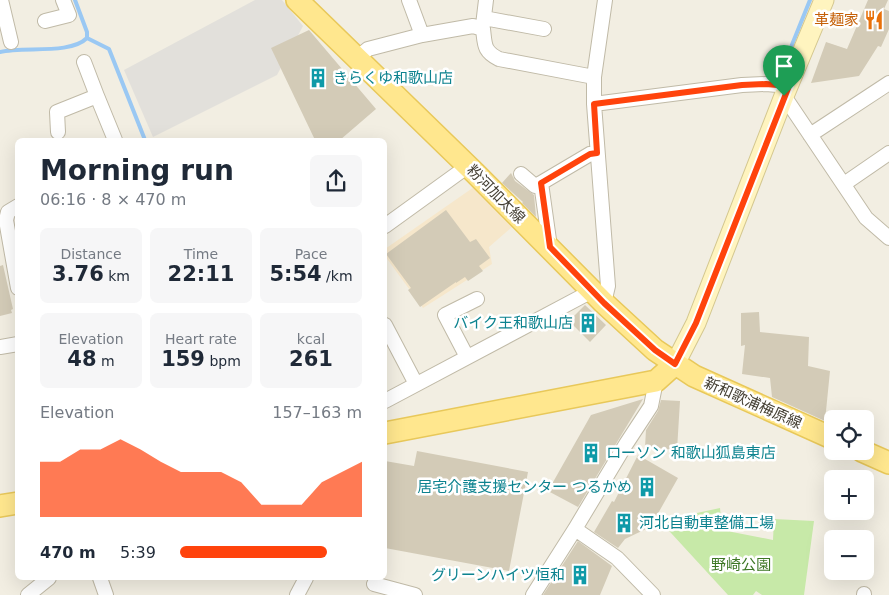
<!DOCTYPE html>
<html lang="en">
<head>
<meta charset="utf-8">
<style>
	:root { --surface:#fff; --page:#f6f6f7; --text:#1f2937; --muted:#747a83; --accent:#ff430c }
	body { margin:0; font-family:"DejaVu Sans","Noto Sans JP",sans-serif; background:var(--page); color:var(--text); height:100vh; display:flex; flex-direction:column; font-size:19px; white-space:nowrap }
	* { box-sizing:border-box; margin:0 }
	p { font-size:16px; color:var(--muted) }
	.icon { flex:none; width:28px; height:28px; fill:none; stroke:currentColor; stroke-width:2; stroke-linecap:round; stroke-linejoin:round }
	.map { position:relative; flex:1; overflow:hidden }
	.drawer { position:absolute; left:15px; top:138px; width:372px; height:442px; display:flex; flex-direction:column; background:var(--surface); border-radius:8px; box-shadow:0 5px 20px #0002 }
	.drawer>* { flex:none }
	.fabs { position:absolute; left:824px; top:410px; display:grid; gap:10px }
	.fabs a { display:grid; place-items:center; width:50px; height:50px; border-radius:8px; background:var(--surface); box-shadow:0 5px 20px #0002; font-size:25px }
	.pin { position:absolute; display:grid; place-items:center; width:42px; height:42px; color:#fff; margin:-51px -21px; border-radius:50% 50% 50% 0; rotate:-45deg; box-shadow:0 0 5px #0007 }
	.pin .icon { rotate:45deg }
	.round { display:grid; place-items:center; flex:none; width:52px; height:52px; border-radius:8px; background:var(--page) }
	.overview { display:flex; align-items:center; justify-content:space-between; height:85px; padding:0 25px }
	h1 { font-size:28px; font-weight:600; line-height:38px }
	.figures { display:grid; grid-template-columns:repeat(3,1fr); gap:8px; height:85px; padding:5px 25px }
	.figures div { display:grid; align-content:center; border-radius:8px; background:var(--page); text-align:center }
	.figures b { font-size:21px; font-weight:600 }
	.figures small { font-size:14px; font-weight:400 }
	.figures p { font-size:14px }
	.chart { height:140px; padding:10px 25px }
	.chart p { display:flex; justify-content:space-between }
	.chart svg { width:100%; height:90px; margin-top:5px; fill:var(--accent); opacity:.7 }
	ul { padding:0 25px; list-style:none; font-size:16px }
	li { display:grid; grid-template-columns:80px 60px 1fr; align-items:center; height:38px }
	li i { height:12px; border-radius:6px; background:var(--accent) }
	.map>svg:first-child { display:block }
	.commercial { fill:#f6e7cb }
	.green { fill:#c7e9a8 }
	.parking { fill:#e2e0db }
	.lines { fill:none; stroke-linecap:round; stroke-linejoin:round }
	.stream { stroke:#9ac8f3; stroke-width:4 }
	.building { fill:#d3cbb7 }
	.minor-casing { stroke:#c0baa7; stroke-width:16 }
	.secondary-casing { stroke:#d4c78f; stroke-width:21 }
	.primary-casing { stroke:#e8c85a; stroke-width:24 }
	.minor { stroke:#fff; stroke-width:14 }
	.secondary { stroke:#fff4bf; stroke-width:19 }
	.primary { stroke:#ffe78e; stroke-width:21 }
	.route-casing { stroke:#fff; stroke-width:10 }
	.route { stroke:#ff430c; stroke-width:6 }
	.labels { text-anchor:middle; stroke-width:5; stroke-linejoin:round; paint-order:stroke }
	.food-label { font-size:15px; fill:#c56008; stroke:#fff; text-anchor:end }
	.culture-label { font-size:15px; fill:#0d838f; stroke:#fff; text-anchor:start }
	.street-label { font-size:15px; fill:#433e32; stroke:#fff }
	.park-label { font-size:15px; fill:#3d7724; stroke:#fff }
</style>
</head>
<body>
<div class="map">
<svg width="889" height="595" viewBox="0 0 889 595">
	<rect width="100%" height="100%" fill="#f2eee2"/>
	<!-- commercial -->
	<path class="commercial" d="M 474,187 L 512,227 L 489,247 L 492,264 L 423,308 L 385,256 L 385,249 Z"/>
	<!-- green -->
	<path class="green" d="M 720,508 L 722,530 L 773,540 L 774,519 L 814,521 L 804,595 L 762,595 L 756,591 L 753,595 L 728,595 L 660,521 Z"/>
	<!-- parking -->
	<path class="parking" d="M 255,0 L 282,0 L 303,26 L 277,75 L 153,137 L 124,70 Z"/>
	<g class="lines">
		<!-- stream -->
		<path class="stream" d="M 75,0 L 87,32 L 87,38
			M 87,38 L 109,49 L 145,140
			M 0,52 C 24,46 70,55 87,38
			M 779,77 L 810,0"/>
	</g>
	<!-- building -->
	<path class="building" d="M 868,0 L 888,0 L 884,9 L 889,11 L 889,29 L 881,47 L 878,46 L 859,76 L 811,83 L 826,42 L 847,49 Z
		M 309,30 L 376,109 L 340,140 L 315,140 L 271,48 Z
		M 511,173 L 515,181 L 534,195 L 536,217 L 522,203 L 523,202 L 502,183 Z
		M 446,210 L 470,242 L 476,239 L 490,258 L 479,266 L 483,271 L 468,281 L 465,277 L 456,283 L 456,282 L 420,307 L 408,290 L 411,288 L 386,254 Z
		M 3,265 L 13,309 L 11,310 L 12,313 L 0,316 L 0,266 Z
		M 585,305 L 606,325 L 590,342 L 569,321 Z
		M 759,312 L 760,332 L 809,337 L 808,366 L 830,371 L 825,421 L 772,397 L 770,378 L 742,374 L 745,345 L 741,346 L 741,313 Z
		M 643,399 L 578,507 L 548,491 L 591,415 Z
		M 661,400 L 680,401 L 677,450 L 645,447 L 646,430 L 658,411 Z
		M 417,451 L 528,472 L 509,571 L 385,548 L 385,461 L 414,466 Z
		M 638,455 L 678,478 L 656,517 L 653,515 L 646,529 L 625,539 L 618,548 L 594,532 L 612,501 L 614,502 Z
		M 578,541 L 612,566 L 600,595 L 543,595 Z"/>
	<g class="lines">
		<defs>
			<path id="minor" d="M 1,0 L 11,42
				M 409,0 L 422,35
				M 484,18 L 544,29
				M 45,21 L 69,15 L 63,0
				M 483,25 L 486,0
				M 356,59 L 368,49 L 422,35 L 473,26 L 483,29 C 485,44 483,51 499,59 L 594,77
				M 84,62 L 97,96
				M 784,96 L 866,218 L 889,238
				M 594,104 L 742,85 L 766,84 L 789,86
				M 58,132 L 57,112 L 97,96 L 115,140
				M 810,135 L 889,83
				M 521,174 L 535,186 L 541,183
				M 844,184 L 889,153
				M 18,206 L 8,212 L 6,220 L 18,288
				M 385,226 L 468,166
				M 550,247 L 541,183 L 590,154 L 597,153
				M 604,303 L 608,286 L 594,104 L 594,77 L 605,0
				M 385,325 L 416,384
				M 0,347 L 18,344
				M 467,357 L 445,315 L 477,299
				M 385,401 L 592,291
				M 575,529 L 617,558 L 653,595
				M 100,578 L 106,595
				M 374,584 L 415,595
				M 864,594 L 864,595
				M 28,595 L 49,578
				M 297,595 L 306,578
				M 533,595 L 575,529 L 626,444 L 651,406 L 656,381"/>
			<path id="secondary" d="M 675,364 L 696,323 L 784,96 L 824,0"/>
			<path id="primary" d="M 297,0 L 475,173 L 604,303 L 655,350 L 694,376 L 832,438
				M 385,433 L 656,381 L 675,364
				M 862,451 L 889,463
				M 0,506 L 18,503"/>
		</defs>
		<!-- minor casing -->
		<use href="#minor" class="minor-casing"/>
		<!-- secondary casing -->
		<use href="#secondary" class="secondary-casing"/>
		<!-- primary casing -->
		<use href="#primary" class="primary-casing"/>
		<!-- minor -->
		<use href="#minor" class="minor"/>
		<!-- secondary -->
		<use href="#secondary" class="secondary"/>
		<!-- primary -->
		<use href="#primary" class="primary"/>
	</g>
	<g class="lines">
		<defs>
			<path id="route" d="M 766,84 L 789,86 L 696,323 L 675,364 L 655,350 L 604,303 L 550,247 L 541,183 L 590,154 L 597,153 L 594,104 L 742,85 Z"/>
		</defs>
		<!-- route casing -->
		<use href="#route" class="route-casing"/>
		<!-- route -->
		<use href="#route" class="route"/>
	</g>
	<!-- icons -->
	<defs>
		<symbol id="restaurant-bare" viewBox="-9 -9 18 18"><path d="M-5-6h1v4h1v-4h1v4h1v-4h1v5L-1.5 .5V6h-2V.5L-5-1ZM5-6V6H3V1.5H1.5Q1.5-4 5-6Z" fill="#e8710a" stroke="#fff" stroke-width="2.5" paint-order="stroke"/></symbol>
		<symbol id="building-bare" viewBox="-9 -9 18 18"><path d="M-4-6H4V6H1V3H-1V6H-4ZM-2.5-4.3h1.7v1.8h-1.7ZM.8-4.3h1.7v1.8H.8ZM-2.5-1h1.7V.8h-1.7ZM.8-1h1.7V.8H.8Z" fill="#0f9aa8" stroke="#fff" stroke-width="2.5" paint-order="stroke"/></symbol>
	</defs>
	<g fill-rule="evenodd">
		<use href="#restaurant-bare" x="860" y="6" width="28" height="28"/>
		<use href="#building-bare" x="304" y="64" width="28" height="28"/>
		<use href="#building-bare" x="574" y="309" width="28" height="28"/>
		<use href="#building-bare" x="577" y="439" width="28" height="28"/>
		<use href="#building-bare" x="633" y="473" width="28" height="28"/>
		<use href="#building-bare" x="610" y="509" width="28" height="28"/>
		<use href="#building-bare" x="566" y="561" width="28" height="28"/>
	</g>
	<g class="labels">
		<!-- food labels -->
		<g class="food-label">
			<text x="859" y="25">革麺家</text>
		</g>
		<!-- culture labels -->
		<g class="culture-label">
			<text x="333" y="83">きらくゆ和歌山店</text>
			<text x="573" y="328" text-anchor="end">バイク王和歌山店</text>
			<text x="606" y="458">ローソン 和歌山狐島東店</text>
			<text x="632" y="492" text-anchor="end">居宅介護支援センター つるかめ</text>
			<text x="639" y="528">河北自動車整備工場</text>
			<text x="565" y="580" text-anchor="end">グリーンハイツ恒和</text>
		</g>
		<!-- street labels -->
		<g class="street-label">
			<text transform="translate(496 194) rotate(45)" y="5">粉河加太線</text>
			<text transform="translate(753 403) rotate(24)" y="5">新和歌浦梅原線</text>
		</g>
		<!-- park labels -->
		<g class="park-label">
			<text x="741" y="570">野崎公園</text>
		</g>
	</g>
</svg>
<div class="fabs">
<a><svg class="icon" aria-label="locate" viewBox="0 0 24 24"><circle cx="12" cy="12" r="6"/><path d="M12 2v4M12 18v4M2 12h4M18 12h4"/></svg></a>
<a>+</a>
<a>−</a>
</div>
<div class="pin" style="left:784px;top:96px;background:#1e9e55"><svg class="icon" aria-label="arrive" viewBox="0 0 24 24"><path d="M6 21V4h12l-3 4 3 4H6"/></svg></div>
<section class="drawer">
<div class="overview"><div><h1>Morning run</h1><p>06:16 · 8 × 470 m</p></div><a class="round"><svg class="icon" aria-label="share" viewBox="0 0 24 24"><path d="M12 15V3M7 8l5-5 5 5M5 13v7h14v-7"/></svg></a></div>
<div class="figures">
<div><p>Distance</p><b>3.76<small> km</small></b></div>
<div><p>Time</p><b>22:11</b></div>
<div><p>Pace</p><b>5:54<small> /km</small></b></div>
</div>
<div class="figures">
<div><p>Elevation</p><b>48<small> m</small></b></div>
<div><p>Heart rate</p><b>159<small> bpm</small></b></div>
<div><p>kcal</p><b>261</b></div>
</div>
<div class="chart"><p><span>Elevation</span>157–163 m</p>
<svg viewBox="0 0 160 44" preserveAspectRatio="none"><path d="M0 44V17L10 17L20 11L30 11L40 6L50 11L60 17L70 22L80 22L90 22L100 27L110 38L120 38L130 38L140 27L150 22L160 17V44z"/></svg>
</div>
<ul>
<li><b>470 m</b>5:39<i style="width:81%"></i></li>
</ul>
</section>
</div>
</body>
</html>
